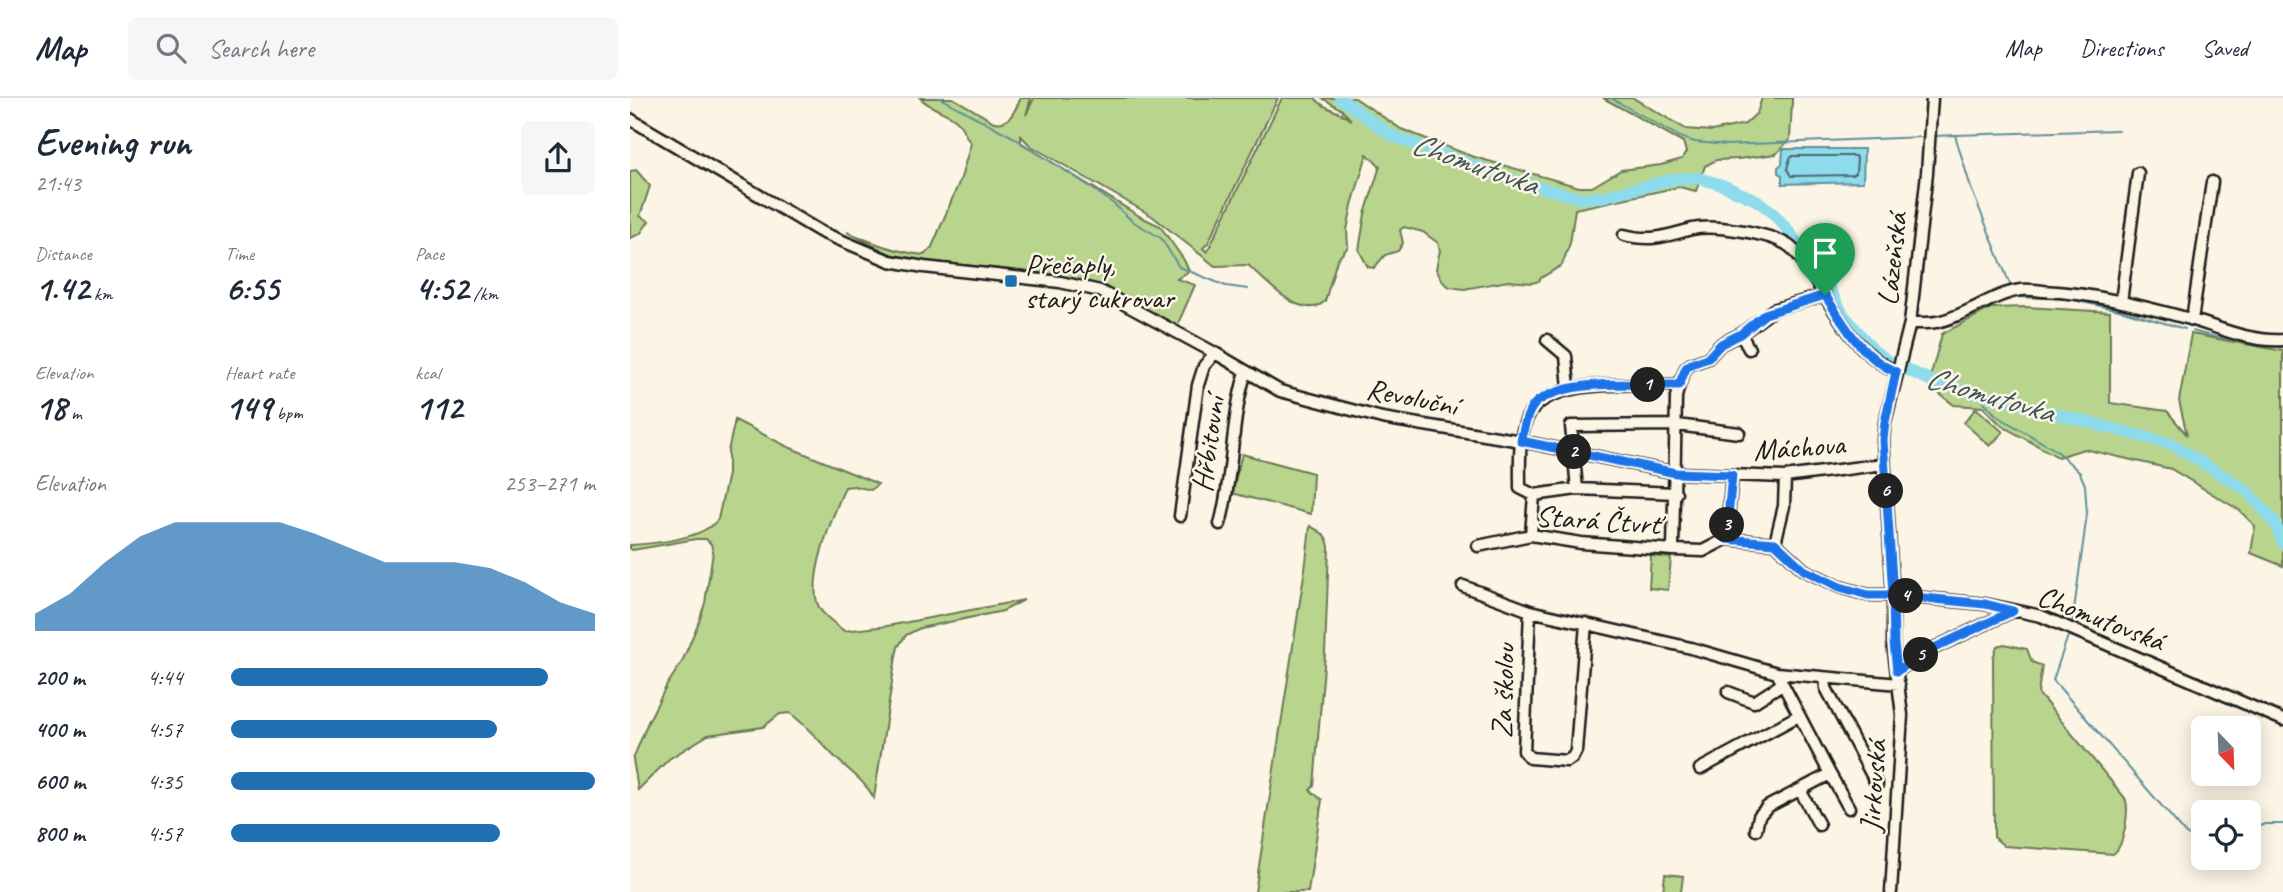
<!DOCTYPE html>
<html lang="en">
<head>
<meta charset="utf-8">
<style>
	:root { --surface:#fff; --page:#f6f6f7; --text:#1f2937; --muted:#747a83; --line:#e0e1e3; --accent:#1f6fb2 }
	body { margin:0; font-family:Caveat,sans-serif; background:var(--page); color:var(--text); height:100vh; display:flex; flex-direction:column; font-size:26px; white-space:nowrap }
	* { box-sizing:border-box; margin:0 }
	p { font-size:23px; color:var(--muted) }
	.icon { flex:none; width:38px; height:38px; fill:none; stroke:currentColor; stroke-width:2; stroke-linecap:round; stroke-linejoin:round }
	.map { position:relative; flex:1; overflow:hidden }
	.panel { display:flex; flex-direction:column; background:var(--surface); width:630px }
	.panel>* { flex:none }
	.needle { width:46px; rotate:157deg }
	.controls { position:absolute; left:1561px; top:618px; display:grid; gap:14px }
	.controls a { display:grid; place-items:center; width:70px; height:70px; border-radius:10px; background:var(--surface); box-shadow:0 4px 18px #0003; font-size:35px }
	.pin { position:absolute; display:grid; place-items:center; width:60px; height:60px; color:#fff; margin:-72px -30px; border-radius:50% 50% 50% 0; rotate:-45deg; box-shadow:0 0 7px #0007 }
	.pin .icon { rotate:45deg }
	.km { position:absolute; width:35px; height:35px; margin:-18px; border-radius:50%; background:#222; color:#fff; font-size:19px; line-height:35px; text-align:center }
	.round { display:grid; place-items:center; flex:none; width:74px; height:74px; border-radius:10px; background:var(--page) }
	.overview { display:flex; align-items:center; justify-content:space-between; height:119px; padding:0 35px }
	h1 { font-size:38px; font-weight:600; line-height:52px }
	.metrics { display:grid; grid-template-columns:repeat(3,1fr); gap:10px; height:119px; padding:7px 35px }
	.metrics div { display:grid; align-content:center }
	.metrics b { font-size:35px; font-weight:600 }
	.metrics small { font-size:19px; font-weight:400 }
	.metrics p { font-size:19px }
	.chart { height:196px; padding:14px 35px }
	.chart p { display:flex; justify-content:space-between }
	.chart svg { width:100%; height:126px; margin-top:7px; fill:var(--accent); opacity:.7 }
	ul { padding:0 35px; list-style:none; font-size:23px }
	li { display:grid; grid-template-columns:112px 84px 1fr; align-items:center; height:52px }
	li i { height:18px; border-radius:9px; background:var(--accent) }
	header { display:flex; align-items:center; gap:42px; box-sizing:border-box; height:98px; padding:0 35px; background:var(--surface); border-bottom:2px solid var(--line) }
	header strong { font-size:33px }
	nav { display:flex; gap:38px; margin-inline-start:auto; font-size:24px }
	.search { width:490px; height:63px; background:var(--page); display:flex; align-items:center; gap:18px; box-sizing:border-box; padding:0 24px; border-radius:10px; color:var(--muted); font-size:26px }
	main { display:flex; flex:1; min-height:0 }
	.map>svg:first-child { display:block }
	.green { fill:#b9d58d; stroke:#6a7854; stroke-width:2 }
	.water { fill:#8edbec; stroke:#608f99; stroke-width:2 }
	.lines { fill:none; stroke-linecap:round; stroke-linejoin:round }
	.shore { stroke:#4a686f; stroke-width:2 }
	.stream { stroke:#608f99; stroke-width:2 }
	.river { stroke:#8edbec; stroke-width:12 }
	.minor-casing { stroke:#1c1c1c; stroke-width:15 }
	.minor { stroke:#fcf5e5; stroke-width:10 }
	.route-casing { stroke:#fff; stroke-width:14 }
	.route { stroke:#1a73e8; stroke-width:9 }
	.poi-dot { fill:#1f6fb2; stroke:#fcf5e5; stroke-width:2.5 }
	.labels { text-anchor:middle; stroke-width:5; stroke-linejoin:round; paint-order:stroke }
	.street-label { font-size:30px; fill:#1c1c1c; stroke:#fcf5e5 }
	.poi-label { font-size:30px; fill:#1c1c1c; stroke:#fcf5e5; text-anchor:start }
	.water-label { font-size:32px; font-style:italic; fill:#3e555a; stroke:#fcf5e5 }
</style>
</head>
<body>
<header>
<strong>Map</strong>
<div class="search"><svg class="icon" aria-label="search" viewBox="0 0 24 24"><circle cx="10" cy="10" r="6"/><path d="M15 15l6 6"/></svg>Search here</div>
<nav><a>Map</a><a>Directions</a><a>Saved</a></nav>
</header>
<main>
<section class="panel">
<div class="overview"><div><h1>Evening run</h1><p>21:43</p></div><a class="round"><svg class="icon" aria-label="share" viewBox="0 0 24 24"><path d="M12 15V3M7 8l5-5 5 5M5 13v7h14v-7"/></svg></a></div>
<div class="metrics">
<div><p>Distance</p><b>1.42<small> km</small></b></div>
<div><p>Time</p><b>6:55</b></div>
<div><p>Pace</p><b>4:52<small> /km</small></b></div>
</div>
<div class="metrics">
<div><p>Elevation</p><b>18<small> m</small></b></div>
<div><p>Heart rate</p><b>149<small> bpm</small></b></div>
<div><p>kcal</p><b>112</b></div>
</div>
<div class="chart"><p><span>Elevation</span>253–271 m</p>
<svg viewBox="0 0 160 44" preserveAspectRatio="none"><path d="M0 44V38L10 31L20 20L30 11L40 6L50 6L60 6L70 6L80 10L90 15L100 20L110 20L120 20L130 22L140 27L150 34L160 38V44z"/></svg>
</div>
<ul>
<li><b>200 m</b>4:44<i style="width:87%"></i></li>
<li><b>400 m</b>4:57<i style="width:73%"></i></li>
<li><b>600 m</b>4:35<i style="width:100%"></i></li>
<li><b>800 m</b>4:57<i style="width:74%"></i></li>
</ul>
</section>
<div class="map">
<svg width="1653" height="794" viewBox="0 0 1653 794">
	<rect width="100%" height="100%" fill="#fcf5e5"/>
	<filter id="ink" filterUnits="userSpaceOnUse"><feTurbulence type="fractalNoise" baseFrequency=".0143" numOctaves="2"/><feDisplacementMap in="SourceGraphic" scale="14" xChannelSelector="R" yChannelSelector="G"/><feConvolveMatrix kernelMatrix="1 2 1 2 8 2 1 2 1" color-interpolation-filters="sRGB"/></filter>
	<g filter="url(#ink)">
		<!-- green -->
		<path class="green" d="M 290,0 L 323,0 L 364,24 C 381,27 384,13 391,0 L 401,0 L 396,17 L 404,0 L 648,0 L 578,145 L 573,150 L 577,154 L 652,0 L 685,0 C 696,13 708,11 721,22 L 712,12 L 692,0 L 725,0 L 771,31 L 841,58 L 949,89 L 962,89 L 991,72 L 1031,67 L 1052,61 L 1056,54 L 1053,44 L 973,0 L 1003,0 L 1056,31 L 1082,33 L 1115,26 L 1127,15 L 1132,0 L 1162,0 L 1162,4 L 1160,41 L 1146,56 L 1108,61 L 1086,62 L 1075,68 L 1066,93 L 1049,89 L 945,111 L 940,145 L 932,167 L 911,180 L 909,183 L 902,185 L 878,183 L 834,191 L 820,189 L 814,185 L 806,171 L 810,152 L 808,145 L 793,134 L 774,129 L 770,132 L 773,145 L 768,153 L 755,157 L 744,170 L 738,169 L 729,152 L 735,116 L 750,68 L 737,56 L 722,107 L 717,132 L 718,149 L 707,162 L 695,203 C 672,225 635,182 618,167 L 585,168 L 522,118 L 401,48 L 391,38 L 391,45 L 511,119 L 530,128 L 554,162 L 559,173 L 547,181 L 565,187 L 547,228 L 468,188 L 429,177 L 267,160 L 217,134 C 243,145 266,154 294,157 L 302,149 L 331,80 L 341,45 C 334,38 333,27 325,21 C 313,13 300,10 290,0 Z
			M 6,72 L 20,88 L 10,118 L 19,123 L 10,136 L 0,140 L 0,73 Z
			M 1396,209 L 1480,214 L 1480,305 L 1537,313 L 1557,337 L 1549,303 L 1561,236 L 1653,253 L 1653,468 L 1621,455 L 1625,428 L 1609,412 L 1541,371 L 1454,351 L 1428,359 L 1372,328 L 1353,309 L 1324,307 L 1298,287 L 1312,236 L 1361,210 Z
			M 1346,310 L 1373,334 L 1360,348 L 1334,325 Z
			M 105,322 L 156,348 L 248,386 L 241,392 L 224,388 L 215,389 C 204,415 174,485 190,511 C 196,520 206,526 214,533 L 257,528 L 394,502 L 373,513 L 290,530 L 276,537 L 268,549 L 266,558 L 244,700 C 234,682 219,673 205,659 C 190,644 177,628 160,615 L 150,616 L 133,629 L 78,637 L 39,661 L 8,692 L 3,661 L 18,624 L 37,587 L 52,564 L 68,526 L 75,505 L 83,454 L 81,446 L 76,441 L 66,441 L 3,452 L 0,451 L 0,447 C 23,446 74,441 88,421 L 98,376 L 98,353 Z
			M 612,356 L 683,375 L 681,416 L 602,395 Z
			M 680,428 C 691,434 697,436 699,449 L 695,556 L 684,688 L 680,692 L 692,702 L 678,794 L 625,794 L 676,464 Z
			M 1021,458 L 1041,460 L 1038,492 L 1019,490 Z
			M 1374,546 L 1397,551 L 1402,564 L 1412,568 L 1408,595 L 1495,700 C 1500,712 1494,749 1483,756 L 1374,748 L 1364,739 L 1363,560 L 1367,548 Z
			M 1035,776 L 1053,778 L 1051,794 L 1033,794 Z"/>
		<!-- water -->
		<path class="water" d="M 1153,51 L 1234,51 L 1233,84 L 1152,86 L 1152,77 L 1148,75 L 1148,69 L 1152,66 Z"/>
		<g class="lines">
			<!-- shore -->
			<path class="shore" d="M 1163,58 L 1225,58 L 1227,61 L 1226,74 L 1223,77 L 1161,78 L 1157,71 L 1160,60 Z"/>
			<!-- stream -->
			<path class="stream" d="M 310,0 L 383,39 L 459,88 L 485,107 L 502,123 L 531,140 L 549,169 L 596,188 L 618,191
				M 981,0 L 1050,39 L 1065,44 L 1097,47 L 1293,39
				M 1325,37 L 1488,32
				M 1306,38 L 1325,37 L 1341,90 L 1381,189
				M 1386,199 L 1439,201 L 1493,213 L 1555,231
				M 1562,233 L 1585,239 L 1653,250
				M 1346,295 L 1367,318 L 1427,353 L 1450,375 L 1455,387 L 1457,416 L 1442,527
				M 1439,535 L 1423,582 L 1556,736 L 1565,742 L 1573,743
				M 1619,732 L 1635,726 L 1653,726"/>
			<!-- river -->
			<path class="river" d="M 710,0 L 762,38 L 881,81 L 949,100 L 972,99 L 1044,81 L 1068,80 L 1092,87 L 1126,102 L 1142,114 L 1158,132 L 1201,194 L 1213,216 L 1244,253 L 1258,263 L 1304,284 L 1542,346 L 1616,392 L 1644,423 L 1653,445"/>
			<defs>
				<path id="minor" d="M 0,21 L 191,134 L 260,163 L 294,169 L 430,184 L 470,193 L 585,255 L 650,293 L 752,320 L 891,343 L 1046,375 L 1155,379 L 1254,366
					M 994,137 C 1023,144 1035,138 1062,131 C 1084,126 1137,135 1156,146 C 1167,152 1176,168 1183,179 C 1206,214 1226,257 1267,274
					M 1491,204 L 1508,75
					M 1562,222 L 1582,84
					M 1280,225 C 1290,225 1301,226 1311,223 C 1339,216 1363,196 1391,192 C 1398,191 1406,192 1413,193 C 1462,195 1512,208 1560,221 C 1590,230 1620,244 1653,242
					M 1111,236 L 1143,212 L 1195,197
					M 917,242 L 936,258 L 939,290
					M 1046,395 L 947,391 L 941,328 L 1047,327 L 1109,335
					M 904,397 L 947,391
					M 550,418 L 568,287 L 574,268 L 585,255
					M 590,426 C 604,376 600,323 616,274
					M 901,437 L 904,397 L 890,390 C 890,367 888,341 897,320 C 916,277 1010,288 1049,287
					M 1096,441 L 1073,453 L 1043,452 L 1046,299 L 1049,287 L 1056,270 L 1061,266 L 1078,260 L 1091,246 L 1111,236 L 1119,251
					M 1096,441 L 1102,377
					M 1096,441 L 1145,445
					M 1145,445 L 1174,472 L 1210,489 L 1238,497 L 1263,497 L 1355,506 L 1411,518 L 1653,622
					M 1145,445 L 1154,408 L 1155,379
					M 848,448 L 901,437 L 951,445 L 1043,452
					M 833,488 L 900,513 L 1061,550 L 1147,575 L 1269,586
					M 900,513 L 894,653 L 900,660 L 937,663 L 943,659 L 946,653 L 956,525
					M 1267,573 L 1300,552 L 1383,513
					M 1195,580 L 1196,590 L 1247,687
					M 1098,594 L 1124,604 L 1152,586
					M 1070,671 L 1168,618
					M 1200,676 L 1219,710
					M 1170,692 L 1189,727
					M 1126,732 L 1129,718 L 1137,709 L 1200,676 L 1147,575
					M 1261,794 L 1272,617 L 1263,545 L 1263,497 L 1253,342 L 1255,324 L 1280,225 L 1297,75 L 1302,0"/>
			</defs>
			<!-- minor casing -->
			<use href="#minor" class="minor-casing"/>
			<!-- minor -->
			<use href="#minor" class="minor"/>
		</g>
	</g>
	<g class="lines" filter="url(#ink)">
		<defs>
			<path id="route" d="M 1195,197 L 1135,216 L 1111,236 L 1091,246 L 1078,260 L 1061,266 L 1056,270 L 1049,287 C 1008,288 944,279 908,303 C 897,311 894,330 891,343 L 1046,375 L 1102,377 L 1096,441 L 1145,445 L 1174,472 L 1210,489 L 1238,497 L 1263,497 L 1355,506 L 1383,513 L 1300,552 L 1267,573 L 1264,545 L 1263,497 L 1253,342 L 1255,324 L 1266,274 C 1232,260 1214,227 1195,197"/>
		</defs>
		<!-- route casing -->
		<use href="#route" class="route-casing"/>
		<!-- route -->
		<use href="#route" class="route"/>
	</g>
	<!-- markers -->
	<rect class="poi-dot" x="374" y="176" width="14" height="14" rx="3.5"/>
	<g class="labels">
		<!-- street labels -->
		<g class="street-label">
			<text transform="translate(1262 161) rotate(-84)" y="10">Lázeňská</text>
			<text transform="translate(782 299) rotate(11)" y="10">Revoluční</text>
			<text transform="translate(578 346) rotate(-82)" y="10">Hřbitovní</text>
			<text transform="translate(1169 349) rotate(-4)" y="10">Máchova</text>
			<text transform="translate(968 422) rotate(4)" y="10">Stará Čtvrť</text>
			<text transform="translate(1471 520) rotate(21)" y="10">Chomutovská</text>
			<text transform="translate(873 593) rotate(-88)" y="10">Za školou</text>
			<text transform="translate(1243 688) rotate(-86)" y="10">Jirkovská</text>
		</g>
		<!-- poi labels -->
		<g class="poi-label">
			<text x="395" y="176">Přečaply,<tspan x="395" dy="34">starý cukrovar</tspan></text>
		</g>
		<!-- water labels -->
		<g class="water-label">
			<text transform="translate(845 65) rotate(19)" y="11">Chomutovka</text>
			<text transform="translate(1360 296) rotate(16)" y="11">Chomutovka</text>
		</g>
	</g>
</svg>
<div class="controls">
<a><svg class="needle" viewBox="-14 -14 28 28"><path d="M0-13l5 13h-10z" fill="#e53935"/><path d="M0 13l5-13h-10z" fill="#747a83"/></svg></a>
<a><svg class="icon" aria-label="locate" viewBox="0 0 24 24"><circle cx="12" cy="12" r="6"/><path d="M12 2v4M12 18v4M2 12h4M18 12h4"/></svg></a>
</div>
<div class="pin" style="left:1195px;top:197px;background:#1e9e55"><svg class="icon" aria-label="arrive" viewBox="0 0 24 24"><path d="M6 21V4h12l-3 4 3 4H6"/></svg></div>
<b class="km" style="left:1018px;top:287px">1</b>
<b class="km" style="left:944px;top:354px">2</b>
<b class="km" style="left:1097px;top:427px">3</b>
<b class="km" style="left:1276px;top:498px">4</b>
<b class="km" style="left:1291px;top:557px">5</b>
<b class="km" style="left:1256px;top:393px">6</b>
</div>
</main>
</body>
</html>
